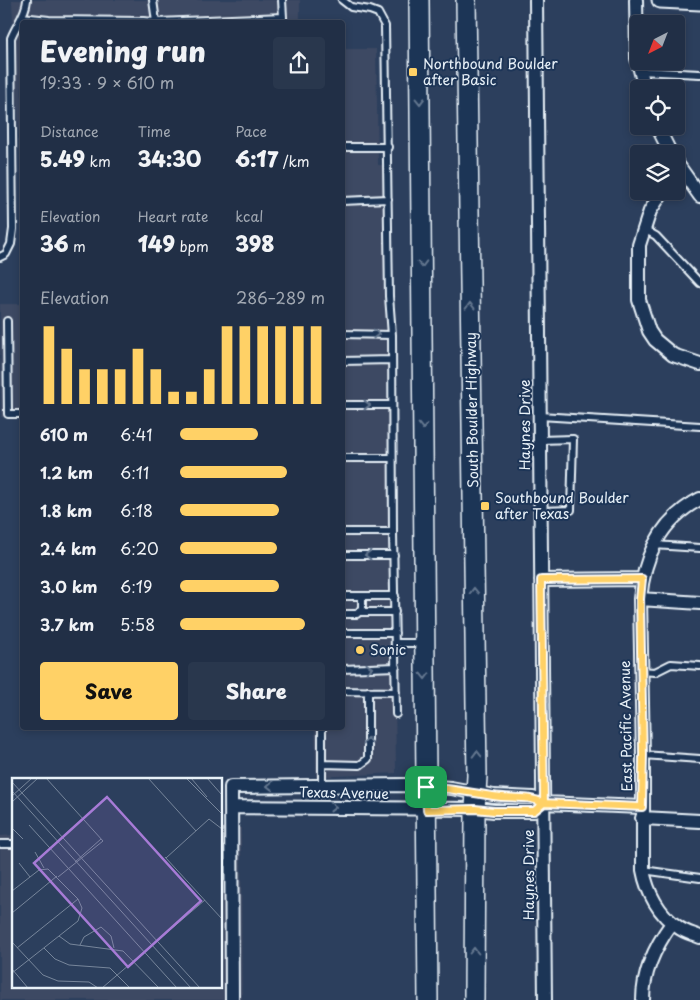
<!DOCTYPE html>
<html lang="en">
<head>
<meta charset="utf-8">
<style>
	:root { --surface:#212f46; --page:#29374d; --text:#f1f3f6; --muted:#a2a9b3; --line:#3e4a5f; --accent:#ffd166 }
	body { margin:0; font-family:"Playpen Sans",sans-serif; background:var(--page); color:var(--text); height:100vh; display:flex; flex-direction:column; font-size:19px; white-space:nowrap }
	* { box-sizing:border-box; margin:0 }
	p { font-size:16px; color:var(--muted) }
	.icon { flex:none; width:28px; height:28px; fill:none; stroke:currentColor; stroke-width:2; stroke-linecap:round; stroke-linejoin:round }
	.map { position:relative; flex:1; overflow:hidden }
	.side { position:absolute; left:20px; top:20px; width:325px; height:710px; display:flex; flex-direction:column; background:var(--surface); border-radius:5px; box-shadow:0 2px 8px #0003,0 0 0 1px var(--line) }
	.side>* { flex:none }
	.needle { width:32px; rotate:222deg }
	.controls { position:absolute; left:630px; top:15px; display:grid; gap:10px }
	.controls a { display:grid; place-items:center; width:55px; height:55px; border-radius:5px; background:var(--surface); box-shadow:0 2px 8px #0003,0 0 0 1px var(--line); font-size:25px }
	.pin { position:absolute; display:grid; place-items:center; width:42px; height:42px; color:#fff; margin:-21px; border-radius:10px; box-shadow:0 2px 8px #0006 }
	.round { display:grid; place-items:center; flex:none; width:52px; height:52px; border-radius:5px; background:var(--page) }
	.headline { display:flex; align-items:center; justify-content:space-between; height:85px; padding:0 20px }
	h1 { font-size:28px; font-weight:800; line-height:38px }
	.stats { display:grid; grid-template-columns:repeat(3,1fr); gap:8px; height:85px; padding:5px 20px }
	.stats div { display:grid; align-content:center }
	.stats b { font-size:21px; font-weight:800 }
	.stats small { font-size:14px; font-weight:400 }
	.stats p { font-size:14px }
	.chart { height:140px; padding:10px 20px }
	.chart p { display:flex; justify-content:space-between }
	.chart svg { width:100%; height:90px; margin-top:5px; stroke:var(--accent); stroke-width:6 }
	.action { display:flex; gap:10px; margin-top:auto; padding:10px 20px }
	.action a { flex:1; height:58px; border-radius:5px; background:var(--accent); color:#111; font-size:20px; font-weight:800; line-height:58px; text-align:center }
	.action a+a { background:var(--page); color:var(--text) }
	ul { padding:0 20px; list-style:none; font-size:16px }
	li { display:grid; grid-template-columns:80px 60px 1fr; align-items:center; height:38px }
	li i { height:12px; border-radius:6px; background:var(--accent) }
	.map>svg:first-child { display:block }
	.built { fill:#3e4a64 }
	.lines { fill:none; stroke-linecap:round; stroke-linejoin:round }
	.service-casing { stroke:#e8f1f8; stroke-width:10 }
	.minor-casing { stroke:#e8f1f8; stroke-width:16 }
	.tertiary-casing { stroke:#e8f1f8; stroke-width:19 }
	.primary-casing { stroke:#e8f1f8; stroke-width:22 }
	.service { stroke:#1d3557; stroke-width:6 }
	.minor { stroke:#1d3557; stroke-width:12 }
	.tertiary { stroke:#1d3557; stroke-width:15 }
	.primary { stroke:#1d3557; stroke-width:19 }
	.oneway { stroke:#64778f }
	.route-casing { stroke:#fff; stroke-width:10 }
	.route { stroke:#ffd166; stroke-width:6 }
	.poi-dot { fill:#ffd166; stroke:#1d3557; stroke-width:2 }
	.labels { text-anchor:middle; stroke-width:4; stroke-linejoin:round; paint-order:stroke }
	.poi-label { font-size:14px; fill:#e8f1f8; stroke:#1d3557; text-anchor:start }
	.street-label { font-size:14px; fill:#e8f1f8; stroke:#1d3557 }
	.inset-road { fill:none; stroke:#77869b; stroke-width:1 }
	.view { fill:#a77bd6; fill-opacity:0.15; stroke:#a77bd6; stroke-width:2.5 }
	.inset-edge { fill:none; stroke:#e8f1f8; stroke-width:2.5 }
</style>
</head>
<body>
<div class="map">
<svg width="700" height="1000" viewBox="0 0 700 1000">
	<rect width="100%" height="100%" fill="#2c3f5d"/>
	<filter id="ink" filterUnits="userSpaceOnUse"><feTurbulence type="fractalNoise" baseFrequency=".02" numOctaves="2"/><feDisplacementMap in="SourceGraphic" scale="10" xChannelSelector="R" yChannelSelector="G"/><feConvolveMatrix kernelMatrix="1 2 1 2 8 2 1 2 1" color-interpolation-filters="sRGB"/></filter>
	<g filter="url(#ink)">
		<!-- built -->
		<path class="built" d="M 12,0 L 300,0 L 300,22 L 22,22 L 22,174 L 21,174 Z
			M 343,49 L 376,49 L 378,165 L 388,165 L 396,773 L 316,777 L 315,728 L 342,728 Z
			M 0,304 L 22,304 L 22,418 L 1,417 Z
			M 221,827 L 241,827 L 242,1000 L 0,1000 L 0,836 L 14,835 L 14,986 L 221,986 Z"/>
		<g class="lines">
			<defs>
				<path id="service" d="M 153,0 L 156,22
					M 282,0 L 283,17
					M 342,0 L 351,7 L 370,10 L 378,13 L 385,26 L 389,296 L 392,335 L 342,334
					M 22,17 L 49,20 L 143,21 L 155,22
					M 158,22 L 283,17 L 283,22
					M 640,71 L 700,74
					M 342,147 L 388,147
					M 342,201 L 388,199
					M 644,229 L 656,236 L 700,283
					M 0,257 L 6,254 L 11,244 L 13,229 L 11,38 C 16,25 26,14 27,0
					M 7,321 L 8,414 L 22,414
					M 342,361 L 392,360
					M 342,405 L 392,405
					M 540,416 L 700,426
					M 540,440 L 573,439 L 571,510 L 541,511
					M 342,458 L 392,458
					M 342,532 L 393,532 L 392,335
					M 393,532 L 396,714
					M 654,545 L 700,548
					M 342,555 L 394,555
					M 342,596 L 395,596
					M 359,612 L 395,612
					M 342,614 L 357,614 L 362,608 L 362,596
					M 342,633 L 395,633
					M 395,643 L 424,643
					M 342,669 L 396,667
					M 640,671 L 655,672 L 671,664 L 700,666
					M 342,691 L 396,692
					M 322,728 L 322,784
					M 643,755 L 700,759
					M 322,764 L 360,765 L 368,759 L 368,691
					M 0,844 L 14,844
					M 643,870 L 700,878"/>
				<path id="minor" d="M 536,0 L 545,1000
					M 636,0 L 637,58 L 645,89
					M 657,126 L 671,154
					M 676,162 L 700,196
					M 663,191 L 650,211 L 639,245 L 639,300 L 649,331 L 655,340 L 673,355 L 700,364
					M 700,499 C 660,520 644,556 640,599 L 643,755 L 643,870 C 647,892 659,915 678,927 C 684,932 693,934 700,937
					M 541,580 L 642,579
					M 640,599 L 700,603
					M 232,807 L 475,809 L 494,811 L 534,811 L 544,803
					M 642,818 L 700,821
					M 232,1000 L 231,787 L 405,785 L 451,788 L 494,796 L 533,798 L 544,803 L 642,807
					M 643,1000 C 643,971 656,945 672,923"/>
				<path id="tertiary" d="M 660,0 L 700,2"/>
				<path id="primary" d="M 419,0 L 428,1000
					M 466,0 L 477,776 L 475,809 L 474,1000"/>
			</defs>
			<!-- service casing -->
			<use href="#service" class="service-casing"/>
			<!-- minor casing -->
			<use href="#minor" class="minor-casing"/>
			<!-- tertiary casing -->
			<use href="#tertiary" class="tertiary-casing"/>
			<!-- primary casing -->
			<use href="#primary" class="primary-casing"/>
			<!-- service -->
			<use href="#service" class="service"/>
			<!-- minor -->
			<use href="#minor" class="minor"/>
			<!-- tertiary -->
			<use href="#tertiary" class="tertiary"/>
			<!-- primary -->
			<use href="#primary" class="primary"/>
		</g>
		<!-- one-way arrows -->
		<defs><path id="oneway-chevron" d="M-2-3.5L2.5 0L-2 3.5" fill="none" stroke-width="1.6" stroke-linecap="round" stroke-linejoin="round" transform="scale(1.25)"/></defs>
		<g class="oneway">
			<use href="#oneway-chevron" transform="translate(420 101) rotate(89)"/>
			<use href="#oneway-chevron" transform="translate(422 264) rotate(89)"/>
			<use href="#oneway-chevron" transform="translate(470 306) rotate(-91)"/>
			<use href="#oneway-chevron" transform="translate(376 334) rotate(1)"/>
			<use href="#oneway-chevron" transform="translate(367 405)"/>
			<use href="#oneway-chevron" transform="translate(423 426) rotate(90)"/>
			<use href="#oneway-chevron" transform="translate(368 555) rotate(-180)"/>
			<use href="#oneway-chevron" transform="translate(474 591) rotate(-91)"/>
			<use href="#oneway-chevron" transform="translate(369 668) rotate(-2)"/>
			<use href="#oneway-chevron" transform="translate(425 676) rotate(89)"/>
			<use href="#oneway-chevron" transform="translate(368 741) rotate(-90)"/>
			<use href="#oneway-chevron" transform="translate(477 754) rotate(-91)"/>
			<use href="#oneway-chevron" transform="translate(270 786) rotate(179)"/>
			<use href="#oneway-chevron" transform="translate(333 807) rotate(1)"/>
			<use href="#oneway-chevron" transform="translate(474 951) rotate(-90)"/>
		</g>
	</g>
	<g class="lines" filter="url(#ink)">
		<defs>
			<path id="route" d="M 426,787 C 449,788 471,793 493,796 C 511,799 527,795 544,803 L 642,807 L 643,755 L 640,599 L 642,579 L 541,580 L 544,803 L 534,811 L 494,811 L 475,809 L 427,810 L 426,787"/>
		</defs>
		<!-- route casing -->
		<use href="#route" class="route-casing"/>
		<!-- route -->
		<use href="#route" class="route"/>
	</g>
	<!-- markers -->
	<g class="poi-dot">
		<rect x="408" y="67" width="10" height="10" rx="2.5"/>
		<rect x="480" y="501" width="10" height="10" rx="2.5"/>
		<circle cx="360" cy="650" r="5"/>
	</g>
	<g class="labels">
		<!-- poi labels -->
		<g class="poi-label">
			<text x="423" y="69">Northbound Boulder<tspan x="423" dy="16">after Basic</tspan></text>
			<text x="495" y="503">Southbound Boulder<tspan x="495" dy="16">after Texas</tspan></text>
			<text x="370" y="655">Sonic</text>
		</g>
		<!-- street labels -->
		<g class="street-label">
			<text transform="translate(472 410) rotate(-91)" y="5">South Boulder Highway</text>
			<text transform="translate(525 425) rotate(-90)" y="5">Haynes Drive</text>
			<text transform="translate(626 726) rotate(-91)" y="5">East Pacific Avenue</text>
			<text transform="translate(344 793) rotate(1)" y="5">Texas Avenue</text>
			<text transform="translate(529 875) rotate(-90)" y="5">Haynes Drive</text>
		</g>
	</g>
	<!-- overview -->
	<g transform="translate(12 778)">
		<rect width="210" height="210" fill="#2c3f5d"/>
		<path class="inset-road" d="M 34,0 L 91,63 L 46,99M 136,0 L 184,53M 174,0 L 210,36M 179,0 L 195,19M 195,0 L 210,17M 0,4 L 188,210M 0,13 L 179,210M 0,18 L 20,0M 0,24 L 26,0M 17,47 L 165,210M 0,50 L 11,61M 23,74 L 32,90M 153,79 L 210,141M 154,80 L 197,41 L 210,51M 63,84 L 89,61M 7,85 L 18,99M 0,113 L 27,92 L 36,91 L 66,121 L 70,130 L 66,143 L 0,195M 0,135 L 45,98M 47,158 L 58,166 L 111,173 L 147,210M 0,164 L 31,197 L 46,203 L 77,204 L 86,210M 68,167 L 72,159 L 89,149 L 99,158 L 102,170M 5,170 L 66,121M 32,170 L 43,181 L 57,187 L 98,190 L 118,210M 0,191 L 16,210M 90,210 L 193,122"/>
		<path class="view" d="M 95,19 L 189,123 L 116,189 L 22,85 Z"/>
		<rect width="210" height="210" class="inset-edge"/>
	</g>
</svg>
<div class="controls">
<a><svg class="needle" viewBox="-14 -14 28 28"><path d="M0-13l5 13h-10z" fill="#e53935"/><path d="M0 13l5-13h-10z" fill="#a2a9b3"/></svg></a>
<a><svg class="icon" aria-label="locate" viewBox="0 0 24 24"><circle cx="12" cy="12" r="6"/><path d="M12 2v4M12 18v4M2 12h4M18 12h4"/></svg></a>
<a><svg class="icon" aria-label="layers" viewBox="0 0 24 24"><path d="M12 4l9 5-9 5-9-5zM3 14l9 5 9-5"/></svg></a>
</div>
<div class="pin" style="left:426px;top:787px;background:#1e9e55"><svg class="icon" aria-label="arrive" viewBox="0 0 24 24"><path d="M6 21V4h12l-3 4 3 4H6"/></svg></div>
<section class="side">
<div class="headline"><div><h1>Evening run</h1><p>19:33 · 9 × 610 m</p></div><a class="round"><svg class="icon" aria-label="share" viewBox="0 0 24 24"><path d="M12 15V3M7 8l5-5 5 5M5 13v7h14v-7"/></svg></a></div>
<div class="stats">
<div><p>Distance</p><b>5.49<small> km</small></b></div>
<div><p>Time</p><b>34:30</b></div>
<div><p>Pace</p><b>6:17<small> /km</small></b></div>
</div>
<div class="stats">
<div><p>Elevation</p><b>36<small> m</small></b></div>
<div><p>Heart rate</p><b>149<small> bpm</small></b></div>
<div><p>kcal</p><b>398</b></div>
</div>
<div class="chart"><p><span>Elevation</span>286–289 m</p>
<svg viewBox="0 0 160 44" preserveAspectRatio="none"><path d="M5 44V6M15 44V17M25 44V27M35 44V27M45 44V27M55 44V17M65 44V27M75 44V38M85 44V38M95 44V27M105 44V6M115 44V6M125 44V6M135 44V6M145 44V6M155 44V6"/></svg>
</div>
<ul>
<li><b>610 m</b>6:41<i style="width:54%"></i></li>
<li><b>1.2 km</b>6:11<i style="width:74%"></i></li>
<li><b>1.8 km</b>6:18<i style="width:68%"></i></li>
<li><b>2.4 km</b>6:20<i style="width:67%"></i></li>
<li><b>3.0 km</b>6:19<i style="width:68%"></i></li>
<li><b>3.7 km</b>5:58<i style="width:86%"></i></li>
</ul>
<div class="action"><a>Save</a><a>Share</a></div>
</section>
</div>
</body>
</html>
